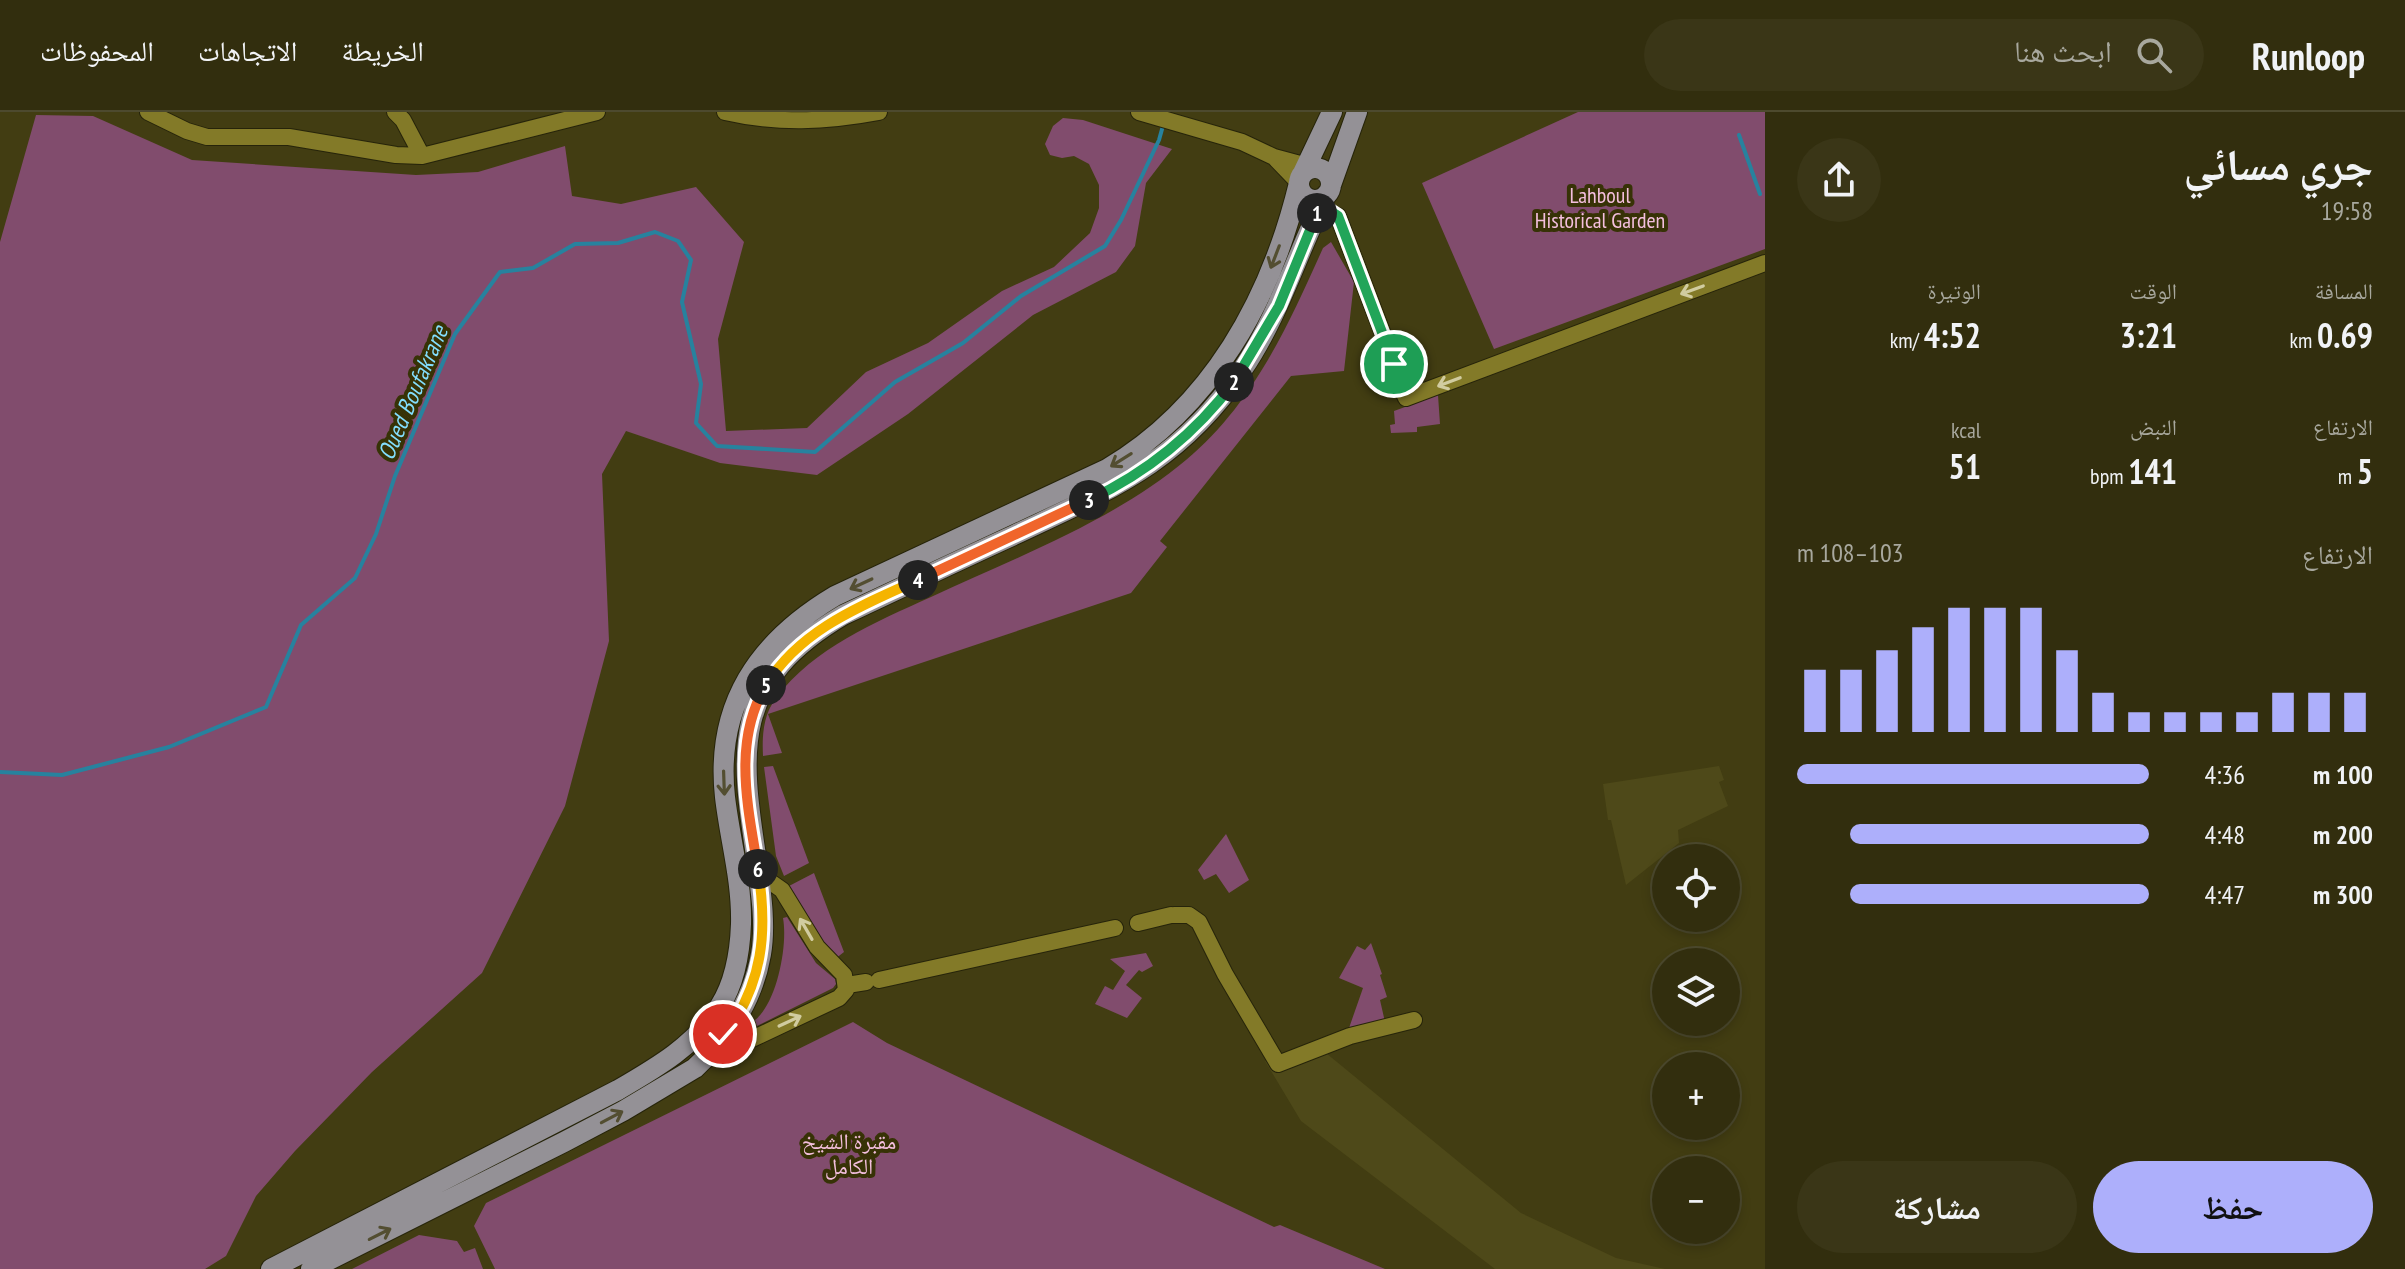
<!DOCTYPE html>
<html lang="ar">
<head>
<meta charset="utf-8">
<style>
	:root { --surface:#322e0e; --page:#3a3617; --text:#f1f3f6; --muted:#a8a89e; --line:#4d4a2e; --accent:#adaffb }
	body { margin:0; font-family:"PT Sans Narrow","Noto Naskh Arabic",sans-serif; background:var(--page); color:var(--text); direction:rtl; height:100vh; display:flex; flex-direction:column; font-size:30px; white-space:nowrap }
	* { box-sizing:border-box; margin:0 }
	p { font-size:26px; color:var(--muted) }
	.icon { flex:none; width:44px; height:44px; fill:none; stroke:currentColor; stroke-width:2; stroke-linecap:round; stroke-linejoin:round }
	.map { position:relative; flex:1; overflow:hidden; direction:ltr }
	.sheet { display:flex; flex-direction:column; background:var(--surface); width:640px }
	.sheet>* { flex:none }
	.controls { position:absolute; left:1652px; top:732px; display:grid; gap:16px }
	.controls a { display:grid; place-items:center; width:88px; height:88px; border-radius:50%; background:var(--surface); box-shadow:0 4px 12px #0003,0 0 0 2px var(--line); font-size:40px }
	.pin { position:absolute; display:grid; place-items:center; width:68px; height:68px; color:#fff; margin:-34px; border:4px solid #fff; border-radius:50%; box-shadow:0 2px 8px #0007 }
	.km { position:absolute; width:40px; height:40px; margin:-20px; border-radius:50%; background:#222; color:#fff; font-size:22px; line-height:40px; text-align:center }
	.round { display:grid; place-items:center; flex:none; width:84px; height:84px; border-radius:42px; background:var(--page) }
	.overview { display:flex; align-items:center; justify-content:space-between; height:136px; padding:0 32px }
	h1 { font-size:44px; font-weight:700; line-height:60px }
	.metrics { display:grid; grid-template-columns:repeat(3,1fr); gap:12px; height:136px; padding:8px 32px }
	.metrics div { display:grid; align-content:center }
	.metrics b { font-size:34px; font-weight:700 }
	.metrics small { font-size:22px; font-weight:400 }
	.metrics p { font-size:22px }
	.chart { height:224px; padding:16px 32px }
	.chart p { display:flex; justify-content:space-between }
	.chart svg { width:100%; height:144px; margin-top:8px; stroke:var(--accent); stroke-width:6 }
	.button { display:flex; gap:16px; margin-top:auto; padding:16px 32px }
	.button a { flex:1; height:92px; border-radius:48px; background:var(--accent); color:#111; font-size:32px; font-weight:700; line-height:92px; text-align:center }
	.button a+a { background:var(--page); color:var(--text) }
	ul { padding:0 32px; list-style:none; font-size:26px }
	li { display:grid; grid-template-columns:128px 96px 1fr; align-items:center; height:60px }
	li i { height:20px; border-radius:10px; background:var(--accent) }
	header { display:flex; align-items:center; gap:48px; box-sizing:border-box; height:112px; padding:0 40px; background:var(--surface); border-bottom:2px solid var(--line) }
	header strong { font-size:38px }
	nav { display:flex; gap:44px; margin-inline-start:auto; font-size:28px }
	.search { width:560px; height:72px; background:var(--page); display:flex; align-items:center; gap:20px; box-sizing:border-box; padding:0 28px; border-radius:44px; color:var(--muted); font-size:30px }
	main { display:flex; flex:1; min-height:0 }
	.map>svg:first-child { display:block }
	.built { fill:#4e4919 }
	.green { fill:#814c6d }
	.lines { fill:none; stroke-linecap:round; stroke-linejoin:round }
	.stream { stroke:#27829e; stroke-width:4 }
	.minor-casing { stroke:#26240a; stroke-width:18 }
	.major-casing { stroke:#26240a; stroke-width:22 }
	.minor { stroke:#837a28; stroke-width:16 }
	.major { stroke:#949196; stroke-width:20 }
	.oneway { stroke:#534e31 }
	.oneway2 { stroke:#d1cca0 }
	.split-1-casing { stroke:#fff; stroke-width:16 }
	.split-2-casing { stroke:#fff; stroke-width:16 }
	.split-3-casing { stroke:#fff; stroke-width:16 }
	.split-4-casing { stroke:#fff; stroke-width:16 }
	.split-5-casing { stroke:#fff; stroke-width:16 }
	.split-6-casing { stroke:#fff; stroke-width:16 }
	.split-7-casing { stroke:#fff; stroke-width:16 }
	.split-1 { stroke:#22a559; stroke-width:10 }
	.split-2 { stroke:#22a559; stroke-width:10 }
	.split-3 { stroke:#22a559; stroke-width:10 }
	.split-4 { stroke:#f0652b; stroke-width:10 }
	.split-5 { stroke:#f5b400; stroke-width:10 }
	.split-6 { stroke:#f0652b; stroke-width:10 }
	.split-7 { stroke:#f5b400; stroke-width:10 }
	.labels { text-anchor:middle; stroke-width:8; stroke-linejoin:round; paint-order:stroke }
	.park-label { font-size:22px; fill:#f4bfde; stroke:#373206 }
	.water-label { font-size:24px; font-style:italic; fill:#83defe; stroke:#373206 }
</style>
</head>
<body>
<header>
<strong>Runloop</strong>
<div class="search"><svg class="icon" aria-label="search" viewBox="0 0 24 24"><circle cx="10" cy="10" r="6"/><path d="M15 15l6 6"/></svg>ابحث هنا</div>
<nav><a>الخريطة</a><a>الاتجاهات</a><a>المحفوظات</a></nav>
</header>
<main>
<section class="sheet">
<div class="overview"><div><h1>جري مسائي</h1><p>19:58</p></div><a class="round"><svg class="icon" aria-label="share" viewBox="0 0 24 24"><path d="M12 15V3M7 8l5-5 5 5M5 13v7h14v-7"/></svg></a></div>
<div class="metrics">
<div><p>المسافة</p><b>0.69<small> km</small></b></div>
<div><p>الوقت</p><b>3:21</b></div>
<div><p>الوتيرة</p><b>4:52<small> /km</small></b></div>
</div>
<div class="metrics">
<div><p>الارتفاع</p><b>5<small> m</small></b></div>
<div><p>النبض</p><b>141<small> bpm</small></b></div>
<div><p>kcal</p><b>51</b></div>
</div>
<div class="chart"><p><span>الارتفاع</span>103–108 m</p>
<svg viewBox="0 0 160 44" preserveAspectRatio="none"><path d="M5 44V25M15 44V25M25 44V19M35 44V12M45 44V6M55 44V6M65 44V6M75 44V19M85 44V32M95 44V38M105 44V38M115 44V38M125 44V38M135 44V32M145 44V32M155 44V32"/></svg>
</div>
<ul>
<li><b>100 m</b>4:36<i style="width:100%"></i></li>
<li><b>200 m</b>4:48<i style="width:85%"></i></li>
<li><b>300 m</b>4:47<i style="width:85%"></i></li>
</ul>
<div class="button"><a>حفظ</a><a>مشاركة</a></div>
</section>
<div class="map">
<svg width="1765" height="1157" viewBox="0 0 1765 1157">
	<rect width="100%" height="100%" fill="#423d12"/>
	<!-- built -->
	<path class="built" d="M 1719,654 L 1724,668 L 1719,670 L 1728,694 L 1678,718 L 1679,731 L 1626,773 L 1611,708 L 1608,708 L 1603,672 Z
		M 1315,932 L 1521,1101 L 1616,1146 L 1665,1157 L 1495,1157 L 1301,1009 L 1265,949 Z"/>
	<!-- green -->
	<path class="green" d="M 1578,0 L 1765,0 L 1765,137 L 1494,237 L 1422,71 Z
		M 36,3 L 93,4 L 192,48 L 416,63 L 478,60 L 565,34 L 572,84 L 621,92 L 696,75 L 744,130 L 718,227 L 726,319 L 807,316 L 866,260 L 928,231 L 1002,179 L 1054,155 L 1090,121 L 1099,96 L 1099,73 L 1089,52 L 1074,44 L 1062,46 L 1050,43 L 1045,32 L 1053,14 L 1063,6 L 1083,8 L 1172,37 L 1146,71 L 1135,134 L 1116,160 L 1033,203 L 908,302 L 817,363 L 720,351 L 626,319 L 602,362 L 609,529 L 565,694 L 482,861 L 372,960 L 295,1039 L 256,1084 L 226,1144 L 205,1157 L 0,1157 L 0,130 Z
		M 1331,130 L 1354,170 L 1344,259 L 1291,264 L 1160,429 L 1167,435 L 1131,481 L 768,602 L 782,641 L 763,644 C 762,624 763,603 776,586 C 815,535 874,511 931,485 C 1015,446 1115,408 1186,348 C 1253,292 1288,214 1323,136 Z
		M 1438,283 L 1440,312 L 1417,315 L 1417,320 L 1391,321 L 1390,313 L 1395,312 L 1394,299 Z
		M 773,654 L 809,751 L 784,764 L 776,744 L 764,655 Z
		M 1226,722 L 1249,768 L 1229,781 L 1216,762 L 1204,768 L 1198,758 Z
		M 814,761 L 844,840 L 835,847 L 815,820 L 789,774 Z
		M 787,805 L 816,851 L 835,867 L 836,872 L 833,876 L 757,914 L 755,908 C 777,891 788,833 783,806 Z
		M 1371,831 L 1382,862 L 1380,863 L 1387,885 L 1380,888 L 1385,910 L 1349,916 L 1363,876 L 1339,866 L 1357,834 L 1365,838 Z
		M 1146,841 L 1153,854 L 1142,860 L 1139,858 L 1126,873 L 1142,886 L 1127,906 L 1095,892 L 1105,874 L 1113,878 L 1125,859 L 1110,847 Z
		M 853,910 L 887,931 L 1274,1115 L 1280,1113 L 1385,1157 L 495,1157 L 474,1114 L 486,1091 Z
		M 419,1123 L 457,1129 L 464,1140 L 475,1136 L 483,1157 L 352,1157 Z"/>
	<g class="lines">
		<!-- stream -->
		<path class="stream" d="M 1739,23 L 1760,82
			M 0,660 L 62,663 L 169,635 L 266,595 L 301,513 L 355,466 L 376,422 L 395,364 L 455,222 L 500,160 L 533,156 L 575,132 L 618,131 L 655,120 L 678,129 L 691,148 L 682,190 L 701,272 L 696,311 L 717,334 L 815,340 L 895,270 L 963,231 L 1021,184 L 1105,134 L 1121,108 L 1159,28 L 1164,10"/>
		<defs>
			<path id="minor" d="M 148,0 L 187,19 L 207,25 L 289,25 L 396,43 L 422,44 L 597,0
				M 395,0 L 403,8 L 422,44
				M 725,0 C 777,12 826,10 879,0
				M 1139,0 L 1242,30 L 1274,45
				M 1299,71 L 1274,45 L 1315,56
				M 1338,104 L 1400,267
				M 1402,277 L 1406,286 L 1765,151
				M 1174,803 L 1189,803 L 1199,810 L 1225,862 L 1278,952 L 1350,924 L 1414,908
				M 1138,811 L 1171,803
				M 879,868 L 1115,816
				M 847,873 L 866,870
				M 725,924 L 738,930 L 752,927 L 839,886 L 846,878 L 844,863 L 817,835 L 782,778 L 772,771 L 760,771"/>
			<path id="major" d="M1299 72a16 16 0 1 1 32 0a16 16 0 1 1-32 0Z
				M 1303,61 L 1332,0
				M 1331,73 L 1357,0
				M 271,1157 L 618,978 C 656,956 696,933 720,894 C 735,870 740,840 741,812 C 742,768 730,728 725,685 C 715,593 758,530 835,484 L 1107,357 C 1212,295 1271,187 1299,71
				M 311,1157 L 564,1030 L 623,999 L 695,956 C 729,925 753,888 761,842 C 766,813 761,780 757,750 C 739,635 732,569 843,503 C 900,476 957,449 1014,423 C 1111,377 1179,351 1242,258 C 1279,204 1297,141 1326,83"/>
		</defs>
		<!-- minor casing -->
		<use href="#minor" class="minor-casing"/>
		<!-- major casing -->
		<use href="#major" class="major-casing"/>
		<!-- minor -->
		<use href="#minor" class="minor"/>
		<!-- major -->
		<use href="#major" class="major"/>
	</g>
	<!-- one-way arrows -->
	<defs><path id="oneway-shaft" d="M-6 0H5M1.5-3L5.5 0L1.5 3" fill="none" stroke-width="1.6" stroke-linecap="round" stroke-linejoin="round" transform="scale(2)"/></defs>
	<g class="oneway">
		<use href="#oneway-shaft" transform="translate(1275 145) rotate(111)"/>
		<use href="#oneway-shaft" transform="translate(1121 348) rotate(148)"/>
		<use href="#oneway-shaft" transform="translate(861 472) rotate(155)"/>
		<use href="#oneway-shaft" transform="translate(724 671) rotate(88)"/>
		<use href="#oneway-shaft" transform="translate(612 1005) rotate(-28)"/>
		<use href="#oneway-shaft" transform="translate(380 1122) rotate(-27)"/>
	</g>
	<g class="oneway2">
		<use href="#oneway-shaft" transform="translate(1692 178) rotate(160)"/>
		<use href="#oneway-shaft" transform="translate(1449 270) rotate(159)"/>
		<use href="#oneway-shaft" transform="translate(806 817) rotate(-120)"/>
		<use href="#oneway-shaft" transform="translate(790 909) rotate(-25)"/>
	</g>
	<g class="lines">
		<defs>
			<path id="split-1" d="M 1317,101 L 1321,93 L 1338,104 L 1394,252"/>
			<path id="split-2" d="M 1234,270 L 1279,194 L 1317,101"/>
			<path id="split-3" d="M 1089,388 C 1148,360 1195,322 1234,270"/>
			<path id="split-4" d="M 918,468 L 1089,388"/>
			<path id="split-5" d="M 766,573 C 801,517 861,494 918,468"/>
			<path id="split-6" d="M 758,757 C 748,695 732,630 766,573"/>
			<path id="split-7" d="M 723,922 L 725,924 C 763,870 768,821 758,757"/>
		</defs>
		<!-- split-1 casing -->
		<use href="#split-1" class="split-1-casing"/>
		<!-- split-2 casing -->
		<use href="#split-2" class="split-2-casing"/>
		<!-- split-3 casing -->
		<use href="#split-3" class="split-3-casing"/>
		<!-- split-4 casing -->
		<use href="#split-4" class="split-4-casing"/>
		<!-- split-5 casing -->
		<use href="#split-5" class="split-5-casing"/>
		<!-- split-6 casing -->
		<use href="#split-6" class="split-6-casing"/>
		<!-- split-7 casing -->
		<use href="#split-7" class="split-7-casing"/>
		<!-- split-1 -->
		<use href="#split-1" class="split-1"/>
		<!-- split-2 -->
		<use href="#split-2" class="split-2"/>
		<!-- split-3 -->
		<use href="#split-3" class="split-3"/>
		<!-- split-4 -->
		<use href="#split-4" class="split-4"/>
		<!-- split-5 -->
		<use href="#split-5" class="split-5"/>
		<!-- split-6 -->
		<use href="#split-6" class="split-6"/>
		<!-- split-7 -->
		<use href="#split-7" class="split-7"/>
	</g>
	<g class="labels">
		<!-- park labels -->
		<g class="park-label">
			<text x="1600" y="91">Lahboul<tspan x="1600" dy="25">Historical Garden</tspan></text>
			<text x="849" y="1037">مقبرة الشيخ<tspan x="849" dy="25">الكامل</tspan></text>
		</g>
		<!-- water labels -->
		<g class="water-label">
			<text transform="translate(413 281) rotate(-67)" y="8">Oued Boufakrane</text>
		</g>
	</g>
</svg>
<div class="controls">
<a><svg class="icon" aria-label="locate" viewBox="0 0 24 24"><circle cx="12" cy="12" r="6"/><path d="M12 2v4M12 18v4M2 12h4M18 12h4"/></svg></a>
<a><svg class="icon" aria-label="layers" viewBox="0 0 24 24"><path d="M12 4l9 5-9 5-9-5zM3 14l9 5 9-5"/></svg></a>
<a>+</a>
<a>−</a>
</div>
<div class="pin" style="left:1394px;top:252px;background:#1e9e55"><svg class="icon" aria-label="arrive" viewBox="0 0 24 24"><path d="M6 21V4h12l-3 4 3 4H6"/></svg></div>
<div class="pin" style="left:723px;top:922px;background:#d93025"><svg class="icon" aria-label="check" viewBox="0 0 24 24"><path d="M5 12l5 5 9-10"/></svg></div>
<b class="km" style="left:1317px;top:101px">1</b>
<b class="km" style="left:1234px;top:270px">2</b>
<b class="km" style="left:1089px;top:388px">3</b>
<b class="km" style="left:918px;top:468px">4</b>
<b class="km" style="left:766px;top:573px">5</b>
<b class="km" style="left:758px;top:757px">6</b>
</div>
</main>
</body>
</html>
